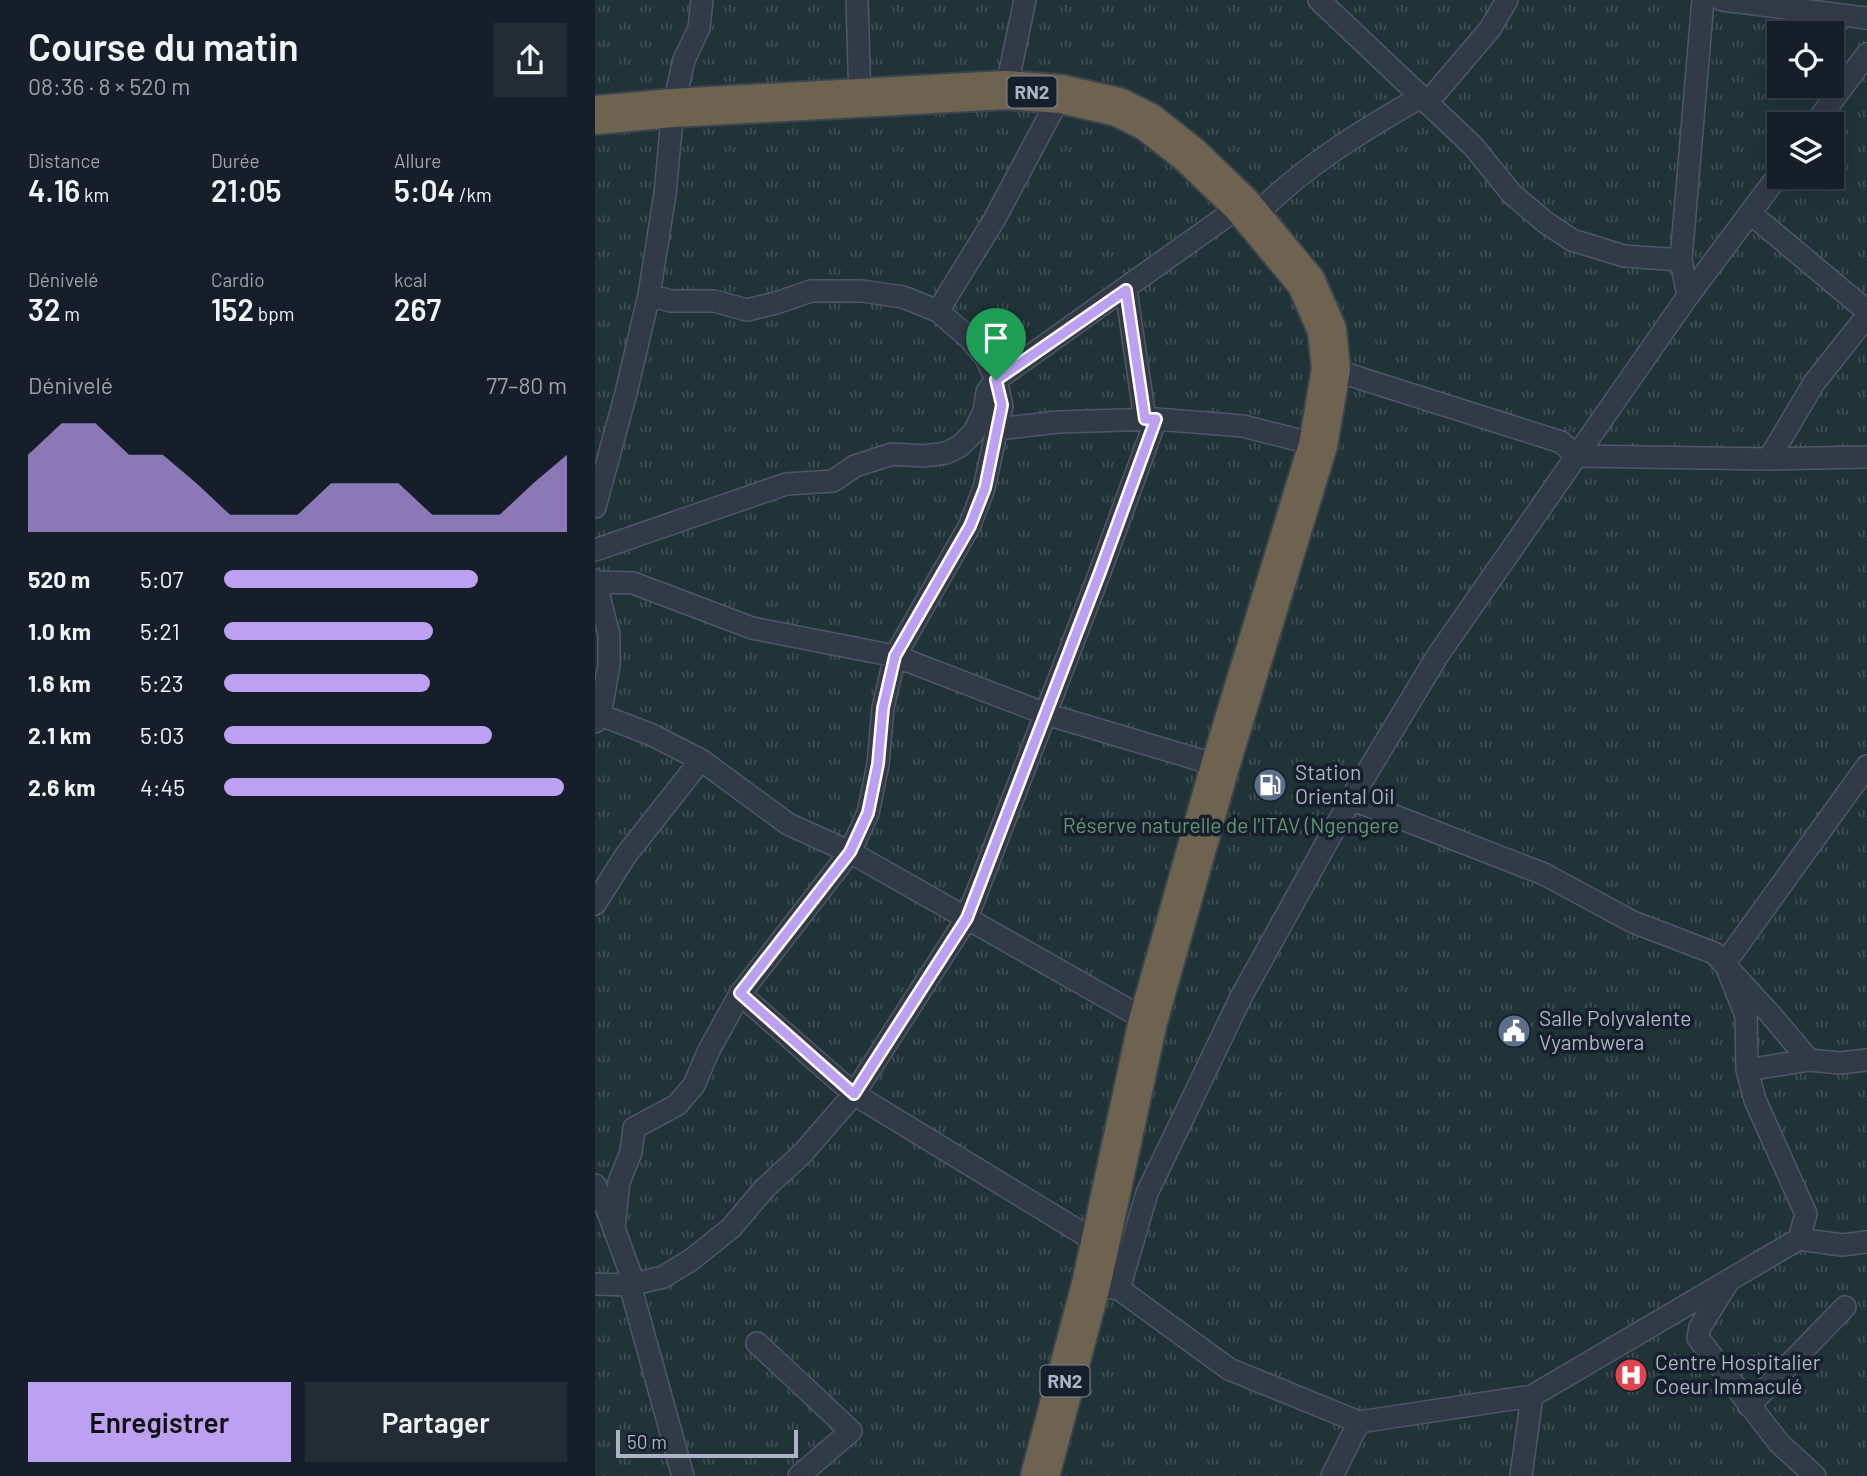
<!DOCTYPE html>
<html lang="fr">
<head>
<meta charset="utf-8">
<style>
	:root { --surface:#161e29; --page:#232b35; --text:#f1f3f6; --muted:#9ea2a8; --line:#353c46; --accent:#bca0f2 }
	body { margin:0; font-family:Barlow,sans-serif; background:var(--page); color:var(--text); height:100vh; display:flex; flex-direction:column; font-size:26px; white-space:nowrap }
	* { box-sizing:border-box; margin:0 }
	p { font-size:23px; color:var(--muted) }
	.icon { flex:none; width:38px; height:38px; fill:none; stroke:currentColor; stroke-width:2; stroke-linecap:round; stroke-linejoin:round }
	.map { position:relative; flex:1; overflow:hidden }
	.sheet { display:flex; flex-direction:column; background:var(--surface); width:595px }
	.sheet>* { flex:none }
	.fabs { position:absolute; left:1172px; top:21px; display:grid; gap:14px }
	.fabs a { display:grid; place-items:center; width:77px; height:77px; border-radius:0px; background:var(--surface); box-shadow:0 7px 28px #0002,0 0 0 2px var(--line); font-size:35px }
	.scale { position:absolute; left:21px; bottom:18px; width:182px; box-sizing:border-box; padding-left:7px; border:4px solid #acb4c5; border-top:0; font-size:19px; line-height:24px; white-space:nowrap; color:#acb4c5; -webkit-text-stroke:5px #171f2c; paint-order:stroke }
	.pin { position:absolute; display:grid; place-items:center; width:60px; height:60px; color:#fff; margin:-72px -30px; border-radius:50% 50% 50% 0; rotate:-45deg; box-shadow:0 0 7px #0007 }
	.pin .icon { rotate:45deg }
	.round { display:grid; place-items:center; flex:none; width:74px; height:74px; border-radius:0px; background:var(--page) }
	.summary { display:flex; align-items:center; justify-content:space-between; height:119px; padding:0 28px }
	h1 { font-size:38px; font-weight:600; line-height:52px }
	.figures { display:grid; grid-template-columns:repeat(3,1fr); gap:10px; height:119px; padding:7px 28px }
	.figures div { display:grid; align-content:center }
	.figures b { font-size:30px; font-weight:600 }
	.figures small { font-size:19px; font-weight:400 }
	.figures p { font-size:19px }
	.chart { height:196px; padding:14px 28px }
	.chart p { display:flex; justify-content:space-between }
	.chart svg { width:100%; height:126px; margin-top:7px; fill:var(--accent); opacity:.7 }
	.primary-button { display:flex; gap:14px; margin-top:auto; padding:14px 28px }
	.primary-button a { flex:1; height:80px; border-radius:0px; background:var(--accent); color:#111; font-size:28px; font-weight:600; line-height:80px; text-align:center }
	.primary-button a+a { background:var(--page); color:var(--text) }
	ul { padding:0 28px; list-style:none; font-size:23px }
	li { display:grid; grid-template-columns:112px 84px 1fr; align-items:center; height:52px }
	li i { height:18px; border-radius:9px; background:var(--accent) }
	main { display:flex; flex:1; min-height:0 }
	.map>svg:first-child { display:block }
	.grass { fill:url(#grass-tufts); fill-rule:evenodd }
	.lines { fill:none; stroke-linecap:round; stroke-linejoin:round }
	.street-casing { stroke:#4f5766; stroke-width:24 }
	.highway-casing { stroke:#3c4452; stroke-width:42 }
	.street { stroke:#323a48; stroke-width:21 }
	.highway { stroke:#6e634e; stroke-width:38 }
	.route-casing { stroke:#fff; stroke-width:14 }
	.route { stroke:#bca0f2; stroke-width:9 }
	.labels { text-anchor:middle; stroke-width:7; stroke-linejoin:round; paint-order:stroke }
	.shield { fill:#171f2c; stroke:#7f8797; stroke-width:2 }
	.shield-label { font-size:19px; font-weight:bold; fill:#acb4c5 }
	.poi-label { font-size:21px; fill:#acb4c5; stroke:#171f2c; text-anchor:start }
	.park-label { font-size:21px; fill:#629671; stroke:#171f2c }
</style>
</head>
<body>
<main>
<section class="sheet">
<div class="summary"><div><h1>Course du matin</h1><p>08:36 · 8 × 520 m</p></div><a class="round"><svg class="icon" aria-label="share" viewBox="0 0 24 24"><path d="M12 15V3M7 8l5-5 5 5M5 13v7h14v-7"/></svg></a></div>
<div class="figures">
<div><p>Distance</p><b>4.16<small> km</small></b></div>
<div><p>Durée</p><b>21:05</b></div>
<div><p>Allure</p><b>5:04<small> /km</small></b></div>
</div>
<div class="figures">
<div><p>Dénivelé</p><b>32<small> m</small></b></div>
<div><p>Cardio</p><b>152<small> bpm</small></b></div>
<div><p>kcal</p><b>267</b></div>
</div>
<div class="chart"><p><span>Dénivelé</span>77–80 m</p>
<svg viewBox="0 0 160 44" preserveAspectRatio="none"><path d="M0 44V17L10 6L20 6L30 17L40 17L50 27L60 38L70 38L80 38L90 27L100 27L110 27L120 38L130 38L140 38L150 27L160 17V44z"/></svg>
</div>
<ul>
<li><b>520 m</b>5:07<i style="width:74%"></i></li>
<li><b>1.0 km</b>5:21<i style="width:61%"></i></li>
<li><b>1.6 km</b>5:23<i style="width:60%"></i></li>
<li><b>2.1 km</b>5:03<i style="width:78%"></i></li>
<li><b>2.6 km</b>4:45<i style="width:99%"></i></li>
</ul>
<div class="primary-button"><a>Enregistrer</a><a>Partager</a></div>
</section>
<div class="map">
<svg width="1272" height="1476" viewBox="0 0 1272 1476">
	<defs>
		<pattern id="grass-tufts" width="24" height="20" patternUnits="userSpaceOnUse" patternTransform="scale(1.75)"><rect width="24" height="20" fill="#203438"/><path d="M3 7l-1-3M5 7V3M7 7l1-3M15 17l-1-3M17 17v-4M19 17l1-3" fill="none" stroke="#3e4f53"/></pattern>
	</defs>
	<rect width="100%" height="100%" fill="#1e2837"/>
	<!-- grass -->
	<path class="grass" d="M 0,0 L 1272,0 L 1272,1476 L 0,1476 ZM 1185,33 L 1237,33 L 1237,86 L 1185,86 ZM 1185,124 L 1237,124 L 1237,177 L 1185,177 Z"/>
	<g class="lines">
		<defs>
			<path id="street" d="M 262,0 L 265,99
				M 724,0 L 878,146 L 917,194 L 950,222 L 977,240 L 1029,256 L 1086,260
				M 1127,0 L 1272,18
				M 411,90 L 430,0
				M 832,103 L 895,29 L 912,0
				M 1220,124 L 1272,54
				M 1155,213 L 1272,311
				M 658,218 C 706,168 766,131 826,97
				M 531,290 L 550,419
				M 1093,296 L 1086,260 L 1108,0
				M 343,311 L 399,220 L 466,94
				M 736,369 L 966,442 L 982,456 L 1174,459 L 1272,457
				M 402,429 L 463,422 L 561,419 L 648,426 L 723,445
				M 1174,459 L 1219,383 L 1272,316
				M 0,507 L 31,393 L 54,295 L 70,194 L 78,108 L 89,60 L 104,28 L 107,0
				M 0,550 L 191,484 L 238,481 L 260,466 L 297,454 L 328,456 L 351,453 L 365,446 L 379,432 L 389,411 L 392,392 L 401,380 L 647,205
				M 0,580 L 14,635 L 14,665 L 5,716 L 0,722
				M 1,582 L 38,583 L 157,628 L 300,656 L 451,714 L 625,766
				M 0,713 L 55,734 L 106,760 L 193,824 L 255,852 L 553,1021
				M 756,799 L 949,874 L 1038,922 L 1119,953 L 1176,1015 L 1214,1060 L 1245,1063 L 1272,1060
				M 0,904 L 31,855 L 106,760
				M 145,994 L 259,1094 L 505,1244
				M 1152,1070 L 1214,1060
				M 0,1185 L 13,1212 L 36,1275 L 35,1285 L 88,1476
				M 19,1228 L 24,1182 L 36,1152 L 39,1128 L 82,1105 L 99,1085 L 114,1050 L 145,994 L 255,852 L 273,813 L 283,764 L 288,708 L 300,656 L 375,525 L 389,488 L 407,406 L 401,380 L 391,358 L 374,338 L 343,311 L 308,297 L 267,291 L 216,291 L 181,303 L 152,310 L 119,301 L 76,301 L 54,295
				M 1204,1239 L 1247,1245 L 1272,1242
				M 1133,1282 L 1105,1327 L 1103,1338 L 1184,1443 L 1220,1476
				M 0,1284 L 35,1285 L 68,1277 L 96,1260 L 136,1228 L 169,1189 L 208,1153 L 259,1094 L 372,918 L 505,572 L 561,419
				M 496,1285 L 524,1289 L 634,1369 L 764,1422 L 937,1396 L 1204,1239 L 1211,1214 L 1160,1100 L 1152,1070 L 1151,1016 L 1130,963 L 1272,766
				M 524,1289 L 552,1193 L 646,997 L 756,799 L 843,655 L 1093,296 L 1185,173
				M 162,1343 L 256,1431 L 204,1476
				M 1154,1406 L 1250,1307
				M 737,1476 L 764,1422
				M 926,1476 L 937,1396"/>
			<path id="highway" d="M 0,115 L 78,108 L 411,90 L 466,94 L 523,107 L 553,122 L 595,155 L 647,205 L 711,282 L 732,330 L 736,369 L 723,445 L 625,766 L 553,1021 L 496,1285 L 445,1476"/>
		</defs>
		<!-- street casing -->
		<use href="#street" class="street-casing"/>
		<!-- highway casing -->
		<use href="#highway" class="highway-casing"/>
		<!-- street -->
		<use href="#street" class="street"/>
		<!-- highway -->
		<use href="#highway" class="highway"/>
	</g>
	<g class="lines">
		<defs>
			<path id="route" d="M 531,290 L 550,419 L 561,419 L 505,572 L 372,918 L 259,1094 L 145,993 L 255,852 L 273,813 L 283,764 L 288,708 L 300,656 L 375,526 L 390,488 L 407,405 L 401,380 Z"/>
		</defs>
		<!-- route casing -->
		<use href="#route" class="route-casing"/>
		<!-- route -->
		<use href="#route" class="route"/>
	</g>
	<!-- icons -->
	<defs>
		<symbol id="fuel-disc" viewBox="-11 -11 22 22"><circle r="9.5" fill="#5c6f8a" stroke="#171f2c"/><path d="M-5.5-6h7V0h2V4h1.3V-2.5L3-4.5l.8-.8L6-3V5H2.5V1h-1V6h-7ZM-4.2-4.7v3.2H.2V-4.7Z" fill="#fff"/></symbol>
		<symbol id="civic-disc" viewBox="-11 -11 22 22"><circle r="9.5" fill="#5c6f8a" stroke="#171f2c"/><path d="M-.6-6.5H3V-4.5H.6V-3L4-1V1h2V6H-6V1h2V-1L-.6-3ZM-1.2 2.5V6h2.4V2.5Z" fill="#fff"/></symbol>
		<symbol id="hospital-disc" viewBox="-11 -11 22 22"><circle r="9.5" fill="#e0444e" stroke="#171f2c"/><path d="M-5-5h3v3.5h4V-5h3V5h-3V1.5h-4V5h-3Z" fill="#fff"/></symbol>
	</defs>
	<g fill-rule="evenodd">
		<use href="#fuel-disc" x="656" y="766" width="38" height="38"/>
		<use href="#civic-disc" x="900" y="1012" width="38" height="38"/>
		<use href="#hospital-disc" x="1017" y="1356" width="38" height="38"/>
	</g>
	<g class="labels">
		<!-- shield labels -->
		<g class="shield">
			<rect x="412.5" y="76.5" width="49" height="31" rx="5"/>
			<rect x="445.5" y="1365.5" width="49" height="31" rx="5"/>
		</g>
		<g class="shield-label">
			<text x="437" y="99">RN2</text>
			<text x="470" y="1388">RN2</text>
		</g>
		<!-- poi labels -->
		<g class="poi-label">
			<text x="700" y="780">Station<tspan x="700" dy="24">Oriental Oil</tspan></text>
			<text x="944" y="1026">Salle Polyvalente<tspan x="944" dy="24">Vyambwera</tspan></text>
			<text x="1060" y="1370">Centre Hospitalier<tspan x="1060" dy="24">Coeur Immaculé</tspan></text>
		</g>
		<!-- park labels -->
		<g class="park-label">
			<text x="636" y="833">Réserve naturelle de l'ITAV (Ngengere</text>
		</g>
	</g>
</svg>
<div class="fabs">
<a><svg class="icon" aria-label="locate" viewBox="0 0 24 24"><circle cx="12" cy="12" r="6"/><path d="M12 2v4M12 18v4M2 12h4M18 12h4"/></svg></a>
<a><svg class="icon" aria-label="layers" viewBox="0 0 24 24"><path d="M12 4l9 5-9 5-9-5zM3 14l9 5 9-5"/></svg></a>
</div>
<div class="scale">50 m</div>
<div class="pin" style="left:401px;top:380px;background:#1e9e55"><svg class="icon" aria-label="arrive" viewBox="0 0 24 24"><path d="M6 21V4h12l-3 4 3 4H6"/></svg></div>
</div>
</main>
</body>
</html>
